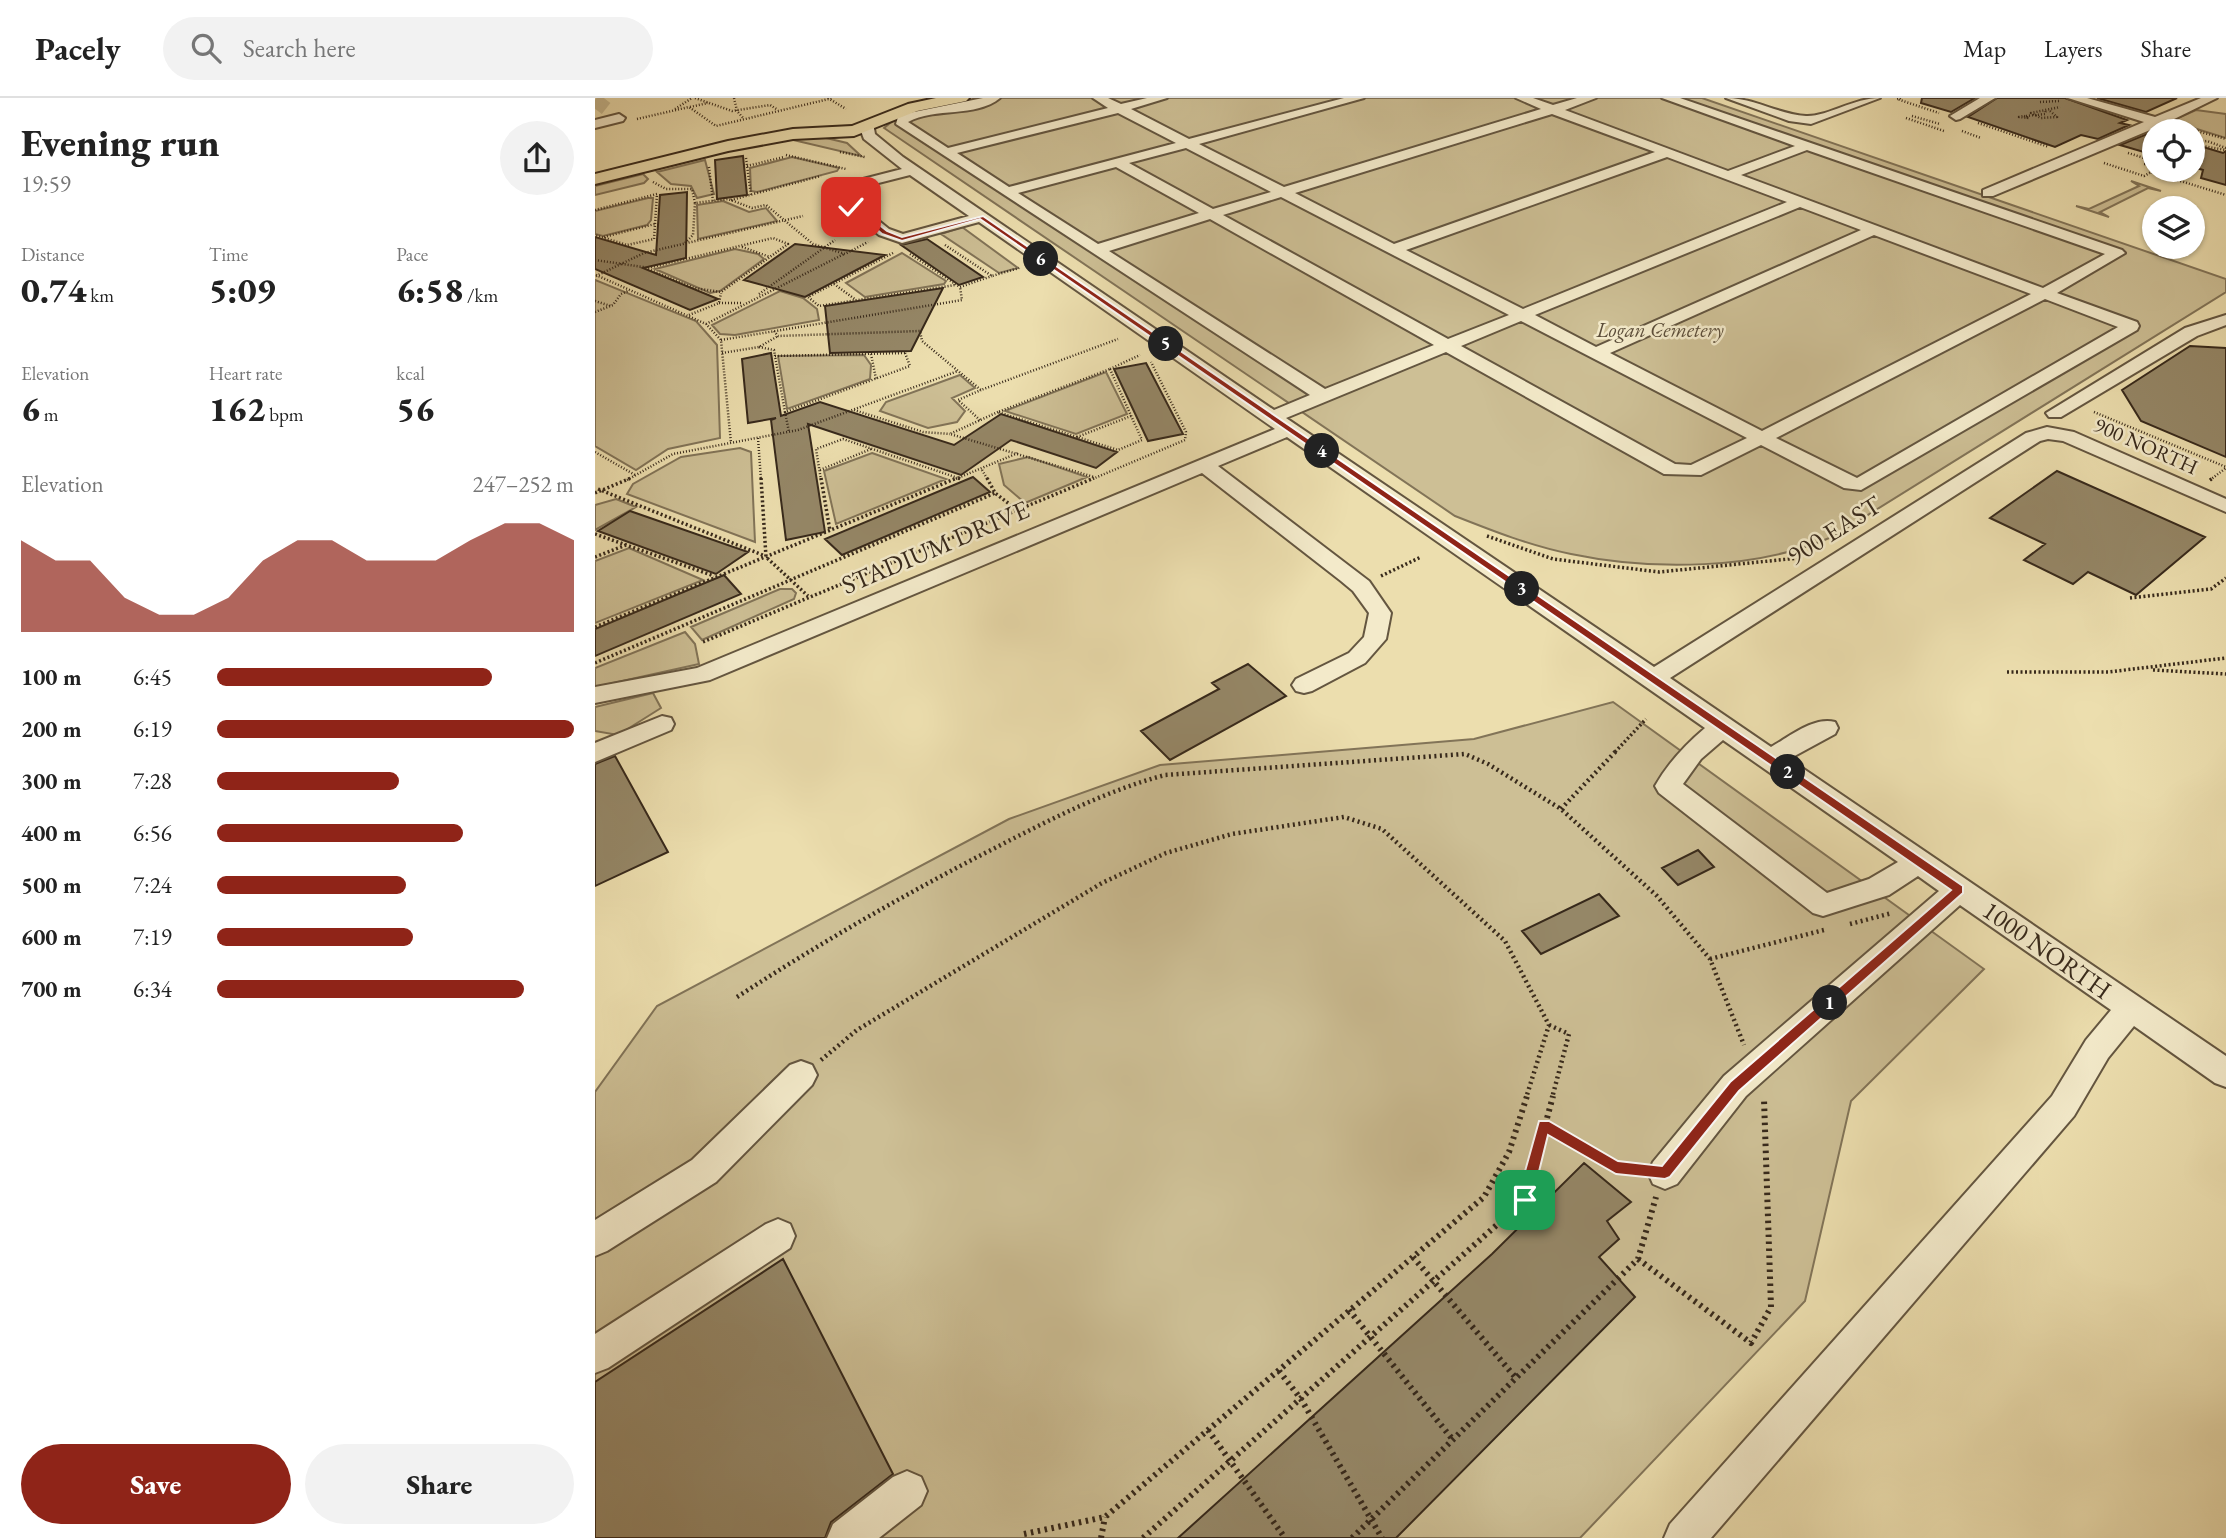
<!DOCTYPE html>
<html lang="en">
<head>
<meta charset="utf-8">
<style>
	:root { --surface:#fff; --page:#f2f2f2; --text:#222; --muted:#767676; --line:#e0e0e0; --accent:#8f2418 }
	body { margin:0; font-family:"EB Garamond",serif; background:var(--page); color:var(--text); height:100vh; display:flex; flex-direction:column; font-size:26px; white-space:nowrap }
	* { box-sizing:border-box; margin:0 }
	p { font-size:23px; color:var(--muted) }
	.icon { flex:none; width:38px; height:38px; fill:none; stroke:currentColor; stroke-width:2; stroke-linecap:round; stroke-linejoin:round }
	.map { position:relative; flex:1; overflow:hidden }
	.side { display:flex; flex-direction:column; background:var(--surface); width:595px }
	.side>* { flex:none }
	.buttons { position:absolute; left:1547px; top:21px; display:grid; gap:14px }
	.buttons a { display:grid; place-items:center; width:63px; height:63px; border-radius:50%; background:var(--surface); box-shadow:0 2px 5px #0004; font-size:35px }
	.pin { position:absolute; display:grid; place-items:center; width:60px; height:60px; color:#fff; margin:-30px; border-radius:14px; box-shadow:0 4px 10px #0006 }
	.km { position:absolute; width:35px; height:35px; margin:-18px; border-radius:50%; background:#222; color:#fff; font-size:19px; line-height:35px; text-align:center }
	.round { display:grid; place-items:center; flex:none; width:74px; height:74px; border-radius:37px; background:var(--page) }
	.head { display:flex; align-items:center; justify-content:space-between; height:119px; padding:0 21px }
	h1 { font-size:38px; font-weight:800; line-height:52px }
	.metrics { display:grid; grid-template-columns:repeat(3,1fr); gap:10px; height:119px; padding:7px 21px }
	.metrics div { display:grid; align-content:center }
	.metrics b { font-size:35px; font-weight:800 }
	.metrics small { font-size:19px; font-weight:400 }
	.metrics p { font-size:19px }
	.chart { height:196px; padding:14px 21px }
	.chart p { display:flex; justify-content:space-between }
	.chart svg { width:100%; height:126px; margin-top:7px; fill:var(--accent); opacity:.7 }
	.action { display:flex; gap:14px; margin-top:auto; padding:14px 21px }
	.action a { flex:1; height:80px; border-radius:42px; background:var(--accent); color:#fff; font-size:28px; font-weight:800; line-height:80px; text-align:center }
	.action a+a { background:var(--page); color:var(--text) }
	ul { padding:0 21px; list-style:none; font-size:23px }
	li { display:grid; grid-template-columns:112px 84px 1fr; align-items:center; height:52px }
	li i { height:18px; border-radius:9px; background:var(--accent) }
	header { display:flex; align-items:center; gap:42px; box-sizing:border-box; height:98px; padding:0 35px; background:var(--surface); border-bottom:2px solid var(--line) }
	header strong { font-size:33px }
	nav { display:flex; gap:38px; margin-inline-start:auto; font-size:24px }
	.search { width:490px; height:63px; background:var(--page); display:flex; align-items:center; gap:18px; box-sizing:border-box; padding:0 24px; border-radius:38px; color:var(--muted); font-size:26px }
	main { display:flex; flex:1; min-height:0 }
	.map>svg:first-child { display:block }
	.green { fill:#cdbf95; stroke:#827458; stroke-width:2 }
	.building { fill:#958767; stroke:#37291b; stroke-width:2 }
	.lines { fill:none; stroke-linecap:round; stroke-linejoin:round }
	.minor-tunnel { stroke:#c8ba91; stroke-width:14; stroke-dasharray:14 7; stroke-linecap:butt }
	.minor-casing { stroke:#645640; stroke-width:4 }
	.major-casing { stroke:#37291b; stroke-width:4 }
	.path-far3 { stroke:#37291b; stroke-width:2.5; stroke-dasharray:1 2; stroke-linecap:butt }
	.path-far2 { stroke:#37291b; stroke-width:3.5; stroke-dasharray:2 2.5; stroke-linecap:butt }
	.path-far1 { stroke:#37291b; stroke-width:4.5; stroke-dasharray:2 3.5; stroke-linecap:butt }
	.path { stroke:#37291b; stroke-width:6; stroke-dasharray:2.5 4.5; stroke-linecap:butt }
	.minor { fill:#f3eaca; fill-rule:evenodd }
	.major { fill:#ecdeae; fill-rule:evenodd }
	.route { fill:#8f2418; stroke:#fff; stroke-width:2 }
	.labels { text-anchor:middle; stroke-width:5; stroke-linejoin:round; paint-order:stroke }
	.far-park-label { font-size:21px; font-style:italic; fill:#5c4e3a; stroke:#f3eaca }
	.far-street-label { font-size:21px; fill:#37291b; stroke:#f3eaca }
	.street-label { font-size:26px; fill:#37291b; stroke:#f3eaca }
</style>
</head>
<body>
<header>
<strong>Pacely</strong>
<div class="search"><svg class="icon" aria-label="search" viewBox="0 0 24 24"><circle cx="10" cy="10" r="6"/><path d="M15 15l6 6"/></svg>Search here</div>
<nav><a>Map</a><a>Layers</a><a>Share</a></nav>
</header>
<main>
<section class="side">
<div class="head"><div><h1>Evening run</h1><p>19:59</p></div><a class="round"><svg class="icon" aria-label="share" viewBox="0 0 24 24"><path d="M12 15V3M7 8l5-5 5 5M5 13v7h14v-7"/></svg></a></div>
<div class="metrics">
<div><p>Distance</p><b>0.74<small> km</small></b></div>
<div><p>Time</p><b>5:09</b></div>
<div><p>Pace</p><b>6:58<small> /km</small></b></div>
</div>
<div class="metrics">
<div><p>Elevation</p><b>6<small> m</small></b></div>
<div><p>Heart rate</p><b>162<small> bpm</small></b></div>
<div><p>kcal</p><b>56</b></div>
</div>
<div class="chart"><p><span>Elevation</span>247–252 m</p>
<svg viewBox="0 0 160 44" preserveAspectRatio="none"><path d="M0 44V12L10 19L20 19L30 32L40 38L50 38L60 32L70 19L80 12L90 12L100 19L110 19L120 19L130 12L140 6L150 6L160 12V44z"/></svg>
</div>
<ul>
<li><b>100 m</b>6:45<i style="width:77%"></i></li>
<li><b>200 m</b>6:19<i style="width:100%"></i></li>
<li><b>300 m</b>7:28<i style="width:51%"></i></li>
<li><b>400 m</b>6:56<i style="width:69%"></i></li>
<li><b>500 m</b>7:24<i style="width:53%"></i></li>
<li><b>600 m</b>7:19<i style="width:55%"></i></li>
<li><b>700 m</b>6:34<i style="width:86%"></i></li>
</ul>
<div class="action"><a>Save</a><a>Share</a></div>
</section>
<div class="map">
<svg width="1631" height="1440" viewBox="0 0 1631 1440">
	<rect width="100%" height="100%" fill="#ecdeae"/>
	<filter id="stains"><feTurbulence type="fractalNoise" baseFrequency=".00286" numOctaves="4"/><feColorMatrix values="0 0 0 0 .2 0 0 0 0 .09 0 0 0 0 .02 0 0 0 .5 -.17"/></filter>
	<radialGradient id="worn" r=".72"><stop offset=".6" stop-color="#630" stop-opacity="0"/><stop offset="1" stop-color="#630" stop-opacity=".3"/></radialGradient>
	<!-- green -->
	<path class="green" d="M 387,0 L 1107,0 L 1631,181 L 1631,194 L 1239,438 C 1163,472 1057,473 976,456 C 936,448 898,433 860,418 L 289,30 C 315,6 355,9 387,0 Z
		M 1601,12 L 1631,16 L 1631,40 L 1576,23 Z
		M 227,39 L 252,45 L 266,58 L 194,41 Z
		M 197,59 L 244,70 L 242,73 L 162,94 L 156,93 L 155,70 Z
		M 110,62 L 119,96 L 102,100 L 96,88 L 76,86 L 62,74 Z
		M 48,76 L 53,81 L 49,85 L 0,97 L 0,88 Z
		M 1536,83 L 1566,93 L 1553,90 L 1505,114 L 1514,119 L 1481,108 L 1494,111 L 1544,88 Z
		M 53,100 L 58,100 L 56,122 L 52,127 L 8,138 L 0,136 L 0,113 Z
		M 128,103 L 154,114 L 171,110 L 182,123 L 103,141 L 102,107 Z
		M 367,129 L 423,170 L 404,175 L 346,136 Z
		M 140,151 L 163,156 L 169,161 L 125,193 L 115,195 L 60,171 Z
		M 307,155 L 351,183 L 349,186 L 270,199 L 251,185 Z
		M 0,182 L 101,223 L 122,247 L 125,340 L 73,351 L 41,372 L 0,348 Z
		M 185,193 L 208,200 L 222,211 L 224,222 L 140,237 L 125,236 L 117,227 Z
		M 269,257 L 276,267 L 275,281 L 192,311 L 183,258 Z
		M 511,274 L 532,316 L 481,336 L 410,313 Z
		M 365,277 L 380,290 L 357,300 L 370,313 L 362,324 L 333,330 L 285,313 L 291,304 Z
		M 145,350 L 156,354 L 160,444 L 32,396 L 38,386 L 86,359 Z
		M 277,355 L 351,381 L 241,426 L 229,373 Z
		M 433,359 L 492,379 L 430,405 L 409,387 L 404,366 Z
		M 21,401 L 41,409 L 0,432 L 0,407 Z
		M 34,450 L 108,482 L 0,525 L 0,463 Z
		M 185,491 L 197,491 L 201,495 L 199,501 L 107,542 L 96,529 Z
		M 90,534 L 100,546 L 104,566 L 0,589 L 0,570 Z
		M 58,595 L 66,610 L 23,637 L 0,633 L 0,609 Z
		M 1018,604 L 1389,871 L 1256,1003 L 1210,1203 L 985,1440 L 0,1440 L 0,994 L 62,908 L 414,721 L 565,667 L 879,641 Z"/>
	<!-- building -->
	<path class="building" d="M 1327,0 L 1380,0 L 1356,14 L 1326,5 Z
		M 1402,0 L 1470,0 L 1532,22 L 1525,25 L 1534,27 L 1503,41 L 1486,37 L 1460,49 L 1373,19 Z
		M 1502,0 L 1582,0 L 1551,14 Z
		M 1557,34 L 1559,35 L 1559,57 L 1525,47 Z
		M 1598,46 L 1628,55 L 1631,53 L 1631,87 L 1606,80 L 1608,72 L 1598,69 Z
		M 148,58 L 152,97 L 122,101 L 120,62 Z
		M 92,94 L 91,160 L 48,170 L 123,201 L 95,212 L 0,171 L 0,139 L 61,157 L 65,97 Z
		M 332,141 L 388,179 L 364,187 L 306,147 Z
		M 200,146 L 290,157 L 210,199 L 149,182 Z
		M 348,190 L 316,253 L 235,255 L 230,208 Z
		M 1595,248 L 1631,250 L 1631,359 L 1546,323 L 1527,292 Z
		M 176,255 L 186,318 L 225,304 L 359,347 L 406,316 L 522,354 L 501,370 L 416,342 L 366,377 L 213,326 L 230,434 L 191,442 L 176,322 L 181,320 L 153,325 L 147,261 Z
		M 551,265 L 588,336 L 553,343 L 519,271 Z
		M 1462,373 L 1610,439 L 1541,497 L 1493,474 L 1478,486 L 1429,462 L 1450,446 L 1395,420 Z
		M 378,379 L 395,394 L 247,457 L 230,441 Z
		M 35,413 L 153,454 L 121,476 L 3,433 Z
		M 129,477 L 146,496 L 0,558 L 0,531 Z
		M 653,566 L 691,598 L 575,662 L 546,633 L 624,591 L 617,585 Z
		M 20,658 L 73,754 L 0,788 L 0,666 Z
		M 1103,752 L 1119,769 L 1083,787 L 1067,770 Z
		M 1004,796 L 1024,818 L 946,856 L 927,833 Z
		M 989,1065 L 1036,1104 L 1012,1123 L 1024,1141 L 1004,1159 L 1040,1199 L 801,1440 L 583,1440 L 897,1156 Z
		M 188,1161 L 298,1376 L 236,1424 L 230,1440 L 0,1440 L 0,1284 Z"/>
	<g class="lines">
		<!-- minor-tunnel -->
		<path class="minor-tunnel" d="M 0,2 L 13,12"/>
		<defs>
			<path id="minor" d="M 388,0 L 405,0 C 381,20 340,9 313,24 L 353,50 L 513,10 L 498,0 L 513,0 L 526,6 L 552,0 L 572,0 L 536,11 L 594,41 L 749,0 L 769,0 L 604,46 L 689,89 L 946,11 L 921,0 L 938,0 L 958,7 L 982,0 L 1001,0 L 970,12 L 1133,73 L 1200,48 L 1067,0 L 1085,0 L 1527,152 L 1530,155 L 1462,195 L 1542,224 L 1544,228 L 1542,232 L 1266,392 L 1249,390 L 1166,347 L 1106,377 L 1069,376 L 851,254 L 691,320 L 1059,569 L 1431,335 L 1452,329 L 1479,334 L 1631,401 L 1631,414 L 1468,343 L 1453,341 L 1445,343 L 1075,580 L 1176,649 C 1194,639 1219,618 1240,624 L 1243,630 L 1240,636 L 1194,661 L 1631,958 L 1631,989 L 1620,985 L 1539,928 L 1513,960 L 1479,1018 L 1116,1440 L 1069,1440 L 1075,1426 L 1457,998 L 1491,942 L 1516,912 L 1365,807 L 1151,998 L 1082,1086 L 1070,1091 L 1058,1086 L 1053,1075 L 1058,1064 L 1129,978 L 1344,793 L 1323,778 L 1294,797 L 1228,818 L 1218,815 L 1064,695 L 1060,688 C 1073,665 1090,647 1110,630 L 692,339 L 623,368 L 774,483 L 796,515 L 791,541 L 770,565 L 717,593 L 709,595 L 701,593 L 697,587 L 701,581 L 754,555 L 769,539 L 774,515 L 758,493 L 746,483 L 607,375 L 115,582 L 0,605 L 0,589 L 102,570 L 680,331 L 384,124 L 307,145 L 284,137 L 231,93 L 233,90 L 307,71 L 269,41 L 266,33 L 270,25 L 278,25 L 280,36 L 308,59 L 679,312 L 715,297 L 301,26 L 303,19 L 314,15 ZM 523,15 L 581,45 L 414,89 L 362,55 ZM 957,16 L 1060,54 L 799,146 L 700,95 ZM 591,50 L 676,94 L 618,111 L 534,65 ZM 1212,52 L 1510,156 L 1448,190 L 1146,77 ZM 1072,59 L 1192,104 L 928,211 L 811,152 ZM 521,69 L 604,115 L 503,146 L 423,95 ZM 315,77 L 374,118 L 308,136 L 294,131 L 248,94 ZM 686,99 L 914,217 L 853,241 L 628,117 ZM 1205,109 L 1266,132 L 1001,249 L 940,217 ZM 615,121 L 839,247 L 730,291 L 514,153 ZM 1279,137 L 1436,196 L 1167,333 L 1015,255 ZM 1450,201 L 1523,229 L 1262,380 L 1181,340 ZM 926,223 L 1152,340 L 1096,367 L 1080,366 L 866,248 ZM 1128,642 L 1303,764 L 1274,781 L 1232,795 L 1088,686 L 1106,661 Z
				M 1131,0 C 1159,0 1183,16 1211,18 C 1232,19 1258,0 1285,0 L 1216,26 L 1194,23 Z
				M 1385,0 L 1400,0 L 1365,21 L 1361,22 L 1355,18 Z
				M 1473,0 L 1492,0 L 1560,19 L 1606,0 L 1622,0 L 1567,27 L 1398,98 L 1388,98 L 1388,92 L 1549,24 Z
				M 24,16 L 30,20 L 28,23 L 0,30 L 0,22 Z
				M 1631,217 L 1631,227 L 1602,238 L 1466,319 L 1454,319 L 1451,315 L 1590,230 Z
				M 67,618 L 76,620 L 79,626 L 76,632 L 0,664 L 0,645 Z
				M 206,963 L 217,967 L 222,977 L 217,987 L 121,1084 L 12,1153 L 0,1158 L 0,1122 L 97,1062 L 195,967 Z
				M 183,1121 L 195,1126 L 200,1138 L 195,1150 L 13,1270 L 0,1275 L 0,1236 L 171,1126 Z
				M 312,1373 L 326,1379 L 332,1393 L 326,1407 L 284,1440 L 232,1440 L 238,1426 L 298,1379 Z"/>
			<path id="major" d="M 341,0 L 374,0 L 371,3 L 322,13 L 259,38 L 198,41 L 133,53 L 0,86 L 0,76 L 133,43 L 198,31 L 257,28 L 313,6 Z"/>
		</defs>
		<!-- minor casing -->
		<use href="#minor" class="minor-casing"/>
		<!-- major casing -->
		<use href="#major" class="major-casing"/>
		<!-- path-far3 -->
		<path class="path-far3" d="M 100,0 L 137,13 L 175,7 L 183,12
			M 139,0 L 142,13 L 149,21
			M 233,0 L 251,11
			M 1306,0 L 1302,1 L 1344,15
			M 1445,4 L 1464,3
			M 95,9 L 113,5
			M 80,11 L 97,0
			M 1455,13 L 1462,19 L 1446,20 L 1436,15 L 1465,9
			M 1317,18 L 1345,26
			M 1429,18 L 1434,20 L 1424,19 Z
			M 1431,18 L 1450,16 L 1451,12
			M 1311,20 L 1349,33
			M 42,21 L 94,9 L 121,28 L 238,0
			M 1383,25 L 1454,49
			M 1591,30 L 1631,41
			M 1367,33 L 1386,40
			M 1631,50 L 1612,43 L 1601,44 L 1607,48 L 1631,52
			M 245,54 L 270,59
			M 1533,55 L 1559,63
			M 191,57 L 251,71
			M 151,60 L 156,97
			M 1509,65 L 1549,78 L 1556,74
			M 1549,66 L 1559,66
			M 152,68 L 189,59
			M 114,69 L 118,103
			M 1561,72 L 1556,74 L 1631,97
			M 58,84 L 71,91 L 97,91 L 100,105
			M 136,102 L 226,78
			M 0,112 L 62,96 L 59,141 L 32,147 L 0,137
			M 9,139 L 60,126
			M 90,145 L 98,137 L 100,105 L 133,101 L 157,110 L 171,107 L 218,146 L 250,156 L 273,144
			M 350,147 L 397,178 L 424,170
			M 147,149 L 175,159
			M 298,155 L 213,199 L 224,208 L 360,187
			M 315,156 L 365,189 L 397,178
			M 0,162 L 48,169 L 99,190 L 126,194 L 193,146 L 178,140 L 53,170
			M 1,177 L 111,226 L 126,242 L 136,345
			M 1,178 L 49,155 L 208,118
			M 239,186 L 261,202
			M 164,196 L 240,142
			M 0,203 L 16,208
			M 124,205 L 148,205
			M 0,214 L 18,207 L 26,196 L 33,193
			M 94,217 L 124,205 L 126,195
			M 111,226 L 249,156
			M 179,233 L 183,238 L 325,233 L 327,243 L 386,292 L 523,241
			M 126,242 L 367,202 L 365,189
			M 164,249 L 179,252 L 180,258
			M 127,255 L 164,249 L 183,238
			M 310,255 L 315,268 L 190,314 L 180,258 Z
			M 276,256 L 281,281
			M 515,271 L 547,342 L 523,352 L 403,314 Z
			M 515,271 L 545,257
			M 259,312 L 328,334 L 355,336
			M 190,314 L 194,334
			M 403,314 L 355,336 L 499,379
			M 1499,314 L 1631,369
			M 385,322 L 363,302 L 386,292
			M 482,339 L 536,318
			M 163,340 L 166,382
			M 0,354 L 40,377
			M 225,372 L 276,351
			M 387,372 L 393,382
			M 32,382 L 78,356 L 203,332 L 363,273
			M 226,382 L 221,351 L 248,341 L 366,381
			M 358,382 L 423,355
			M 495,382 L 590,342 L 591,334 L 556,264
			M 1615,382 L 1631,370"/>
		<!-- path-far2 -->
		<path class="path-far2" d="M 166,380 L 171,459 L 213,498
			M 226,380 L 235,433
			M 363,380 L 366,381
			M 392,380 L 400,395 L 421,411
			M 1615,382 L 1618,380
			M 3,391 L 170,458
			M 0,395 L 36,380
			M 0,436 L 119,478
			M 892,438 L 958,461 L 1064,474 L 1204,460
			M 0,459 L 31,447
			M 786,478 L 826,459
			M 1535,500 L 1616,491 L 1631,480
			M 0,529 L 362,380
			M 108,544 L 499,380
			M 0,565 L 400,395
			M 1558,572 L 1631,576
			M 1412,574 L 1513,574 L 1631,560
			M 1020,654 L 1051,621"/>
		<!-- path-far1 -->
		<path class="path-far1" d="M 966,711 L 1022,652
			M 1255,826 L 1297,815
			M 1115,861 L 1229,832
			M 142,899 C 222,847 305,799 390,755 C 449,725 506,694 570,677 L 870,656 L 893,666 L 966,711 L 1062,798 L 1115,861 L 1149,947
			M 954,927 L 974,936 L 957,1000
			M 226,962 L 262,932 L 507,785 L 571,755 L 637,736 L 749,719 L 787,731 L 910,843 L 954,927 L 931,1000"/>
		<!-- path -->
		<path class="path" d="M 949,1027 L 1021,1069 L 1042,1072
			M 818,1159 L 921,1280
			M 1043,1161 L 1156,1245 L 1176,1209 L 1169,1001
			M 754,1212 L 858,1342
			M 684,1273 L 706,1301 L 787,1440
			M 613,1332 L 690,1440
			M 429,1436 L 510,1419 L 889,1099 L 914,1054 L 932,998
			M 506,1440 L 510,1419
			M 548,1440 L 930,1102 L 958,998
			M 757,1440 L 1043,1161 L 1061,1099"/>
		<!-- minor -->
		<use href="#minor" class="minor"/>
		<!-- major -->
		<use href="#major" class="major"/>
	</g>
	<!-- route -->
	<path class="route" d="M 254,107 L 259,107 L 292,133 L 307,139 L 388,118 L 1368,788 L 1368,795 L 1144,993 L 1075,1079 L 1070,1081 L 1021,1076 L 953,1037 L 937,1102 L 930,1109 L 924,1107 L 922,1102 L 944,1023 L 954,1023 L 1023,1063 L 1067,1068 L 1135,984 L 1356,792 L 385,121 L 307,143 L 287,136 Z"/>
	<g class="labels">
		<!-- far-park labels -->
		<g class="far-park-label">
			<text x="1065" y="239">Logan Cemetery</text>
		</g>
		<!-- far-street labels -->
		<g class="far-street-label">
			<text transform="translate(1551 348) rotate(24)" y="7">900 NORTH</text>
		</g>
		<!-- street labels -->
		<g class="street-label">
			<text transform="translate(1239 432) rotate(-32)" y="9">900 EAST</text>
			<text transform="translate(340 449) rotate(-23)" y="9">STADIUM DRIVE</text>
			<text transform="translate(1452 852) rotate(35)" y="9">1000 NORTH</text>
		</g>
	</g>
	<rect width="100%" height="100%" filter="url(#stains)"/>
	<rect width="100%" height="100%" fill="url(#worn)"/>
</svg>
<div class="buttons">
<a><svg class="icon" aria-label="locate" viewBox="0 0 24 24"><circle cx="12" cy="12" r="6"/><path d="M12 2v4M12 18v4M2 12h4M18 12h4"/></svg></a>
<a><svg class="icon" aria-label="layers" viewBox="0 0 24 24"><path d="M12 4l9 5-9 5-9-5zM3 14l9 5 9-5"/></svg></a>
</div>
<div class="pin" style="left:930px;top:1102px;background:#1e9e55"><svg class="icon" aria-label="arrive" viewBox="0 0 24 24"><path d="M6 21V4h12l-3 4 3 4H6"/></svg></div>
<div class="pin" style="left:256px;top:109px;background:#d93025"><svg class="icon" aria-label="check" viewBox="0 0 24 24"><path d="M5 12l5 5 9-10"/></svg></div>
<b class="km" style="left:1235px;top:905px">1</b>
<b class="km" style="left:1193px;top:674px">2</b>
<b class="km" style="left:927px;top:491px">3</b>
<b class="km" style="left:727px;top:353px">4</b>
<b class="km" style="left:571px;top:246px">5</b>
<b class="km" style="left:446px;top:161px">6</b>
</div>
</main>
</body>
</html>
